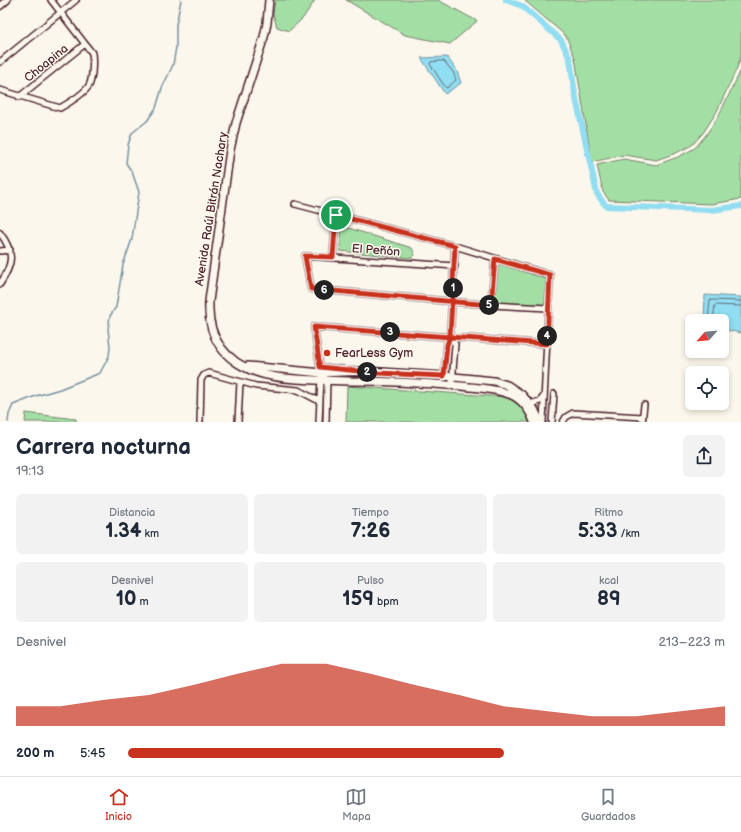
<!DOCTYPE html>
<html lang="es">
<head>
<meta charset="utf-8">
<style>
	:root { --surface:#fff; --page:#f2f2f3; --text:#1f2937; --muted:#747a83; --line:#e0e1e3; --accent:#c8321e }
	body { margin:0; font-family:"Balsamiq Sans",sans-serif; background:var(--page); color:var(--text); height:100vh; display:flex; flex-direction:column; font-size:15px; white-space:nowrap }
	* { box-sizing:border-box; margin:0 }
	p { font-size:13px; color:var(--muted) }
	.icon { flex:none; width:22px; height:22px; fill:none; stroke:currentColor; stroke-width:2; stroke-linecap:round; stroke-linejoin:round }
	.map { position:relative; height:422px; overflow:hidden }
	.sheet { display:flex; flex-direction:column; background:var(--surface); flex:1 }
	.sheet>* { flex:none }
	.needle { width:26px; rotate:243deg }
	.tools { position:absolute; left:685px; top:314px; display:grid; gap:8px }
	.tools a { display:grid; place-items:center; width:44px; height:44px; border-radius:6px; background:var(--surface); box-shadow:0 2px 6px #0003; font-size:20px }
	.pin { position:absolute; display:grid; place-items:center; width:34px; height:34px; color:#fff; margin:-17px; border:2px solid #fff; border-radius:50%; box-shadow:0 1px 4px #0007 }
	.km { position:absolute; width:20px; height:20px; margin:-10px; border-radius:50%; background:#222; color:#fff; font-size:11px; line-height:20px; text-align:center }
	.round { display:grid; place-items:center; flex:none; width:42px; height:42px; border-radius:6px; background:var(--page) }
	.overview { display:flex; align-items:center; justify-content:space-between; height:68px; padding:0 16px }
	h1 { font-size:22px; font-weight:600; line-height:30px }
	.figures { display:grid; grid-template-columns:repeat(3,1fr); gap:6px; height:68px; padding:4px 16px }
	.figures div { display:grid; align-content:center; border-radius:6px; background:var(--page); text-align:center }
	.figures b { font-size:20px; font-weight:600 }
	.figures small { font-size:11px; font-weight:400 }
	.figures p { font-size:11px }
	.chart { height:112px; padding:8px 16px }
	.chart p { display:flex; justify-content:space-between }
	.chart svg { width:100%; height:72px; margin-top:4px; fill:var(--accent); opacity:.7 }
	ul { padding:0 16px; list-style:none; font-size:13px }
	li { display:grid; grid-template-columns:64px 48px 1fr; align-items:center; height:30px }
	li i { height:10px; border-radius:5px; background:var(--accent) }
	.menu { display:flex; justify-content:space-around; align-items:center; height:56px; border-top:1px solid var(--line); background:var(--surface); font-size:11px; color:var(--muted) }
	.menu a { display:grid; justify-items:center; gap:2px }
	.menu .active { color:var(--accent) }
	.map>svg:first-child { display:block }
	.green { fill:#a3dfa5; stroke:#767f68 }
	.water { fill:#91ddf1; stroke:#7591a2 }
	.lines { fill:none; stroke-linecap:round; stroke-linejoin:round }
	.shore { stroke:#666b7a; stroke-width:1 }
	.stream { stroke:#7591a2; stroke-width:1.5 }
	.canal { stroke:#91ddf1; stroke-width:6 }
	.minor-casing { stroke:#4a1f2b; stroke-width:8 }
	.tertiary-casing { stroke:#4a1f2b; stroke-width:9 }
	.secondary-casing { stroke:#4a1f2b; stroke-width:10 }
	.minor { stroke:#fbf7ec; stroke-width:5 }
	.tertiary { stroke:#fbf7ec; stroke-width:6 }
	.secondary { stroke:#fbf7ec; stroke-width:7 }
	.route-casing { stroke:#fff; stroke-width:8 }
	.route { stroke:#c8321e; stroke-width:5 }
	.poi-dot { fill:#c8321e; stroke:#fbf7ec; stroke-width:1.5 }
	.labels { text-anchor:middle; stroke-width:3; stroke-linejoin:round; paint-order:stroke }
	.street-label { font-size:12px; fill:#4a1f2b; stroke:#fbf7ec }
	.poi-label { font-size:12px; fill:#4a1f2b; stroke:#fbf7ec; text-anchor:start }
</style>
</head>
<body>
<div class="map">
<svg width="741" height="422" viewBox="0 0 741 422">
	<rect width="100%" height="100%" fill="#fbf7ec"/>
	<filter id="ink" filterUnits="userSpaceOnUse"><feTurbulence type="fractalNoise" baseFrequency=".025" numOctaves="2"/><feDisplacementMap in="SourceGraphic" scale="8" xChannelSelector="R" yChannelSelector="G"/><feConvolveMatrix kernelMatrix="1 2 1 2 8 2 1 2 1" color-interpolation-filters="sRGB"/></filter>
	<g filter="url(#ink)">
		<!-- green -->
		<path class="green" d="M 275,0 L 315,0 L 303,18 L 289,31 L 277,27 L 273,14 Z
			M 346,0 L 438,0 L 477,21 L 450,44 L 405,35 Z
			M 524,0 L 741,0 L 741,56 L 737,68 L 716,113 L 703,133 L 692,145 L 676,153 L 656,160 L 624,155 L 592,162 L 575,58 L 566,36 Z
			M 741,70 L 741,199 L 712,204 L 609,200 L 603,192 L 597,165 L 624,159 L 656,165 L 678,157 L 695,148 L 706,135 L 719,115 Z
			M 342,226 L 412,248 L 415,255 L 412,258 L 340,251 Z
			M 499,264 L 547,279 L 546,302 L 545,304 L 539,306 L 495,302 L 497,267 Z
			M 347,386 L 505,397 C 517,401 526,409 529,422 L 346,422 Z
			M 26,413 L 76,419 L 76,422 L 25,422 Z"/>
		<!-- water -->
		<path class="water" d="M 447,57 L 457,71 L 461,83 L 445,94 L 421,58 Z
			M 705,295 L 741,297 L 741,333 L 722,329 L 722,321 L 704,321 Z"/>
		<g class="lines">
			<!-- shore -->
			<path class="shore" d="M 444,61 L 453,72 L 456,80 L 447,88 L 445,87 L 430,64 L 431,62 Z
				M 708,321 L 710,300 L 741,301
				M 713,321 L 715,305 L 741,306"/>
			<!-- stream -->
			<path class="stream" d="M 8,422 L 9,414 L 13,405 L 36,396 L 60,389 L 100,373 L 109,356 L 110,347 L 108,329 L 110,316 L 116,307 L 123,265 L 132,239 L 139,192 L 132,172 L 126,163 L 128,145 L 132,133 L 147,121 L 156,108 L 162,88 L 173,65 L 176,47 L 176,25 L 181,0"/>
			<!-- canal -->
			<path class="canal" d="M 506,0 L 522,6 L 561,40 L 570,59 L 575,94 L 597,194 L 606,206 L 712,210 L 741,206"/>
			<defs>
				<path id="minor" d="M 0,62 L 76,0
					M 0,90 L 60,108 C 67,104 83,94 88,87 C 93,81 93,60 92,53 L 51,0
					M 19,97 L 85,44
					M 295,204 L 455,246 L 550,275 L 543,422
					M 0,233 C 15,253 13,264 0,284
					M 0,251 L 10,250
					M 333,257 L 336,215
					M 455,266 L 305,256 L 311,289 L 491,305 L 548,308
					M 491,305 L 495,259
					M 450,336 L 455,344 L 452,385
					M 342,369 L 320,367 L 314,327 L 547,344
					M 322,373 L 327,381 L 326,422
					M 444,378 L 447,345 L 450,336 L 455,246
					M 530,404 L 540,401 L 544,396
					M 200,422 L 201,380 L 204,375 L 209,373 L 256,386 L 298,390 L 319,401
					M 238,422 L 240,382
					M 319,422 L 321,377
					M 552,422 L 554,394
					M 563,422 L 566,417 L 573,413 L 643,417
					M 642,422 L 644,405"/>
				<path id="tertiary" d="M 0,6 L 7,0"/>
				<path id="secondary" d="M 269,0 L 267,23 L 264,37 L 236,123 L 230,150 L 209,301 C 207,336 223,360 256,372 C 281,381 323,380 349,381 C 387,381 424,383 461,386 C 477,388 494,388 509,394 C 521,398 530,410 534,422
					M 248,366 L 322,373 L 365,371 L 444,376 L 494,381 L 507,385 L 522,395 L 534,409 L 540,422"/>
			</defs>
			<!-- minor casing -->
			<use href="#minor" class="minor-casing"/>
			<!-- tertiary casing -->
			<use href="#tertiary" class="tertiary-casing"/>
			<!-- secondary casing -->
			<use href="#secondary" class="secondary-casing"/>
			<!-- minor -->
			<use href="#minor" class="minor"/>
			<!-- tertiary -->
			<use href="#tertiary" class="tertiary"/>
			<!-- secondary -->
			<use href="#secondary" class="secondary"/>
		</g>
	</g>
	<g class="lines" filter="url(#ink)">
		<defs>
			<path id="route" d="M 336,215 L 455,246 L 450,336 L 447,345 L 444,376 L 378,373 L 320,367 L 314,327 L 547,344 L 550,275 L 495,259 L 491,305 L 311,289 L 305,256 L 333,257 L 336,215"/>
		</defs>
		<!-- route casing -->
		<use href="#route" class="route-casing"/>
		<!-- route -->
		<use href="#route" class="route"/>
	</g>
	<!-- markers -->
	<circle class="poi-dot" cx="327" cy="353" r="4"/>
	<g class="labels">
		<!-- street labels -->
		<g class="street-label">
			<text transform="translate(46 63) rotate(-39)" y="4">Choapina</text>
			<text transform="translate(211 209) rotate(-81)" y="4">Avenida Raúl Bitrán Nachary</text>
			<text transform="translate(376 250) rotate(4)" y="4">El Peñón</text>
		</g>
		<!-- poi labels -->
		<g class="poi-label">
			<text x="335" y="357">FearLess Gym</text>
		</g>
	</g>
</svg>
<div class="tools">
<a><svg class="needle" viewBox="-14 -14 28 28"><path d="M0-13l5 13h-10z" fill="#e53935"/><path d="M0 13l5-13h-10z" fill="#747a83"/></svg></a>
<a><svg class="icon" aria-label="locate" viewBox="0 0 24 24"><circle cx="12" cy="12" r="6"/><path d="M12 2v4M12 18v4M2 12h4M18 12h4"/></svg></a>
</div>
<div class="pin" style="left:336px;top:215px;background:#1e9e55"><svg class="icon" aria-label="arrive" viewBox="0 0 24 24"><path d="M6 21V4h12l-3 4 3 4H6"/></svg></div>
<b class="km" style="left:453px;top:288px">1</b>
<b class="km" style="left:367px;top:372px">2</b>
<b class="km" style="left:390px;top:332px">3</b>
<b class="km" style="left:547px;top:336px">4</b>
<b class="km" style="left:489px;top:305px">5</b>
<b class="km" style="left:324px;top:290px">6</b>
</div>
<section class="sheet">
<div class="overview"><div><h1>Carrera nocturna</h1><p>19:13</p></div><a class="round"><svg class="icon" aria-label="share" viewBox="0 0 24 24"><path d="M12 15V3M7 8l5-5 5 5M5 13v7h14v-7"/></svg></a></div>
<div class="figures">
<div><p>Distancia</p><b>1.34<small> km</small></b></div>
<div><p>Tiempo</p><b>7:26</b></div>
<div><p>Ritmo</p><b>5:33<small> /km</small></b></div>
</div>
<div class="figures">
<div><p>Desnivel</p><b>10<small> m</small></b></div>
<div><p>Pulso</p><b>159<small> bpm</small></b></div>
<div><p>kcal</p><b>89</b></div>
</div>
<div class="chart"><p><span>Desnivel</span>213–223 m</p>
<svg viewBox="0 0 160 44" preserveAspectRatio="none"><path d="M0 44V32L10 32L20 28L30 25L40 19L50 12L60 6L70 6L80 12L90 19L100 25L110 32L120 35L130 38L140 38L150 35L160 32V44z"/></svg>
</div>
<ul>
<li><b>200 m</b>5:45<i style="width:63%"></i></li>
</ul>
</section>
<nav class="menu">
<a class="active"><svg class="icon" aria-label="home" viewBox="0 0 24 24"><path d="M3 11l9-7 9 7M6 9v11h12V9"/></svg>Inicio</a>
<a><svg class="icon" aria-label="map" viewBox="0 0 24 24"><path d="M3 6l6-2 6 2 6-2v14l-6 2-6-2-6 2zM9 4v14M15 6v14"/></svg>Mapa</a>
<a><svg class="icon" aria-label="saved" viewBox="0 0 24 24"><path d="M7 4h10v16l-5-4-5 4z"/></svg>Guardados</a>
</nav>
</body>
</html>
